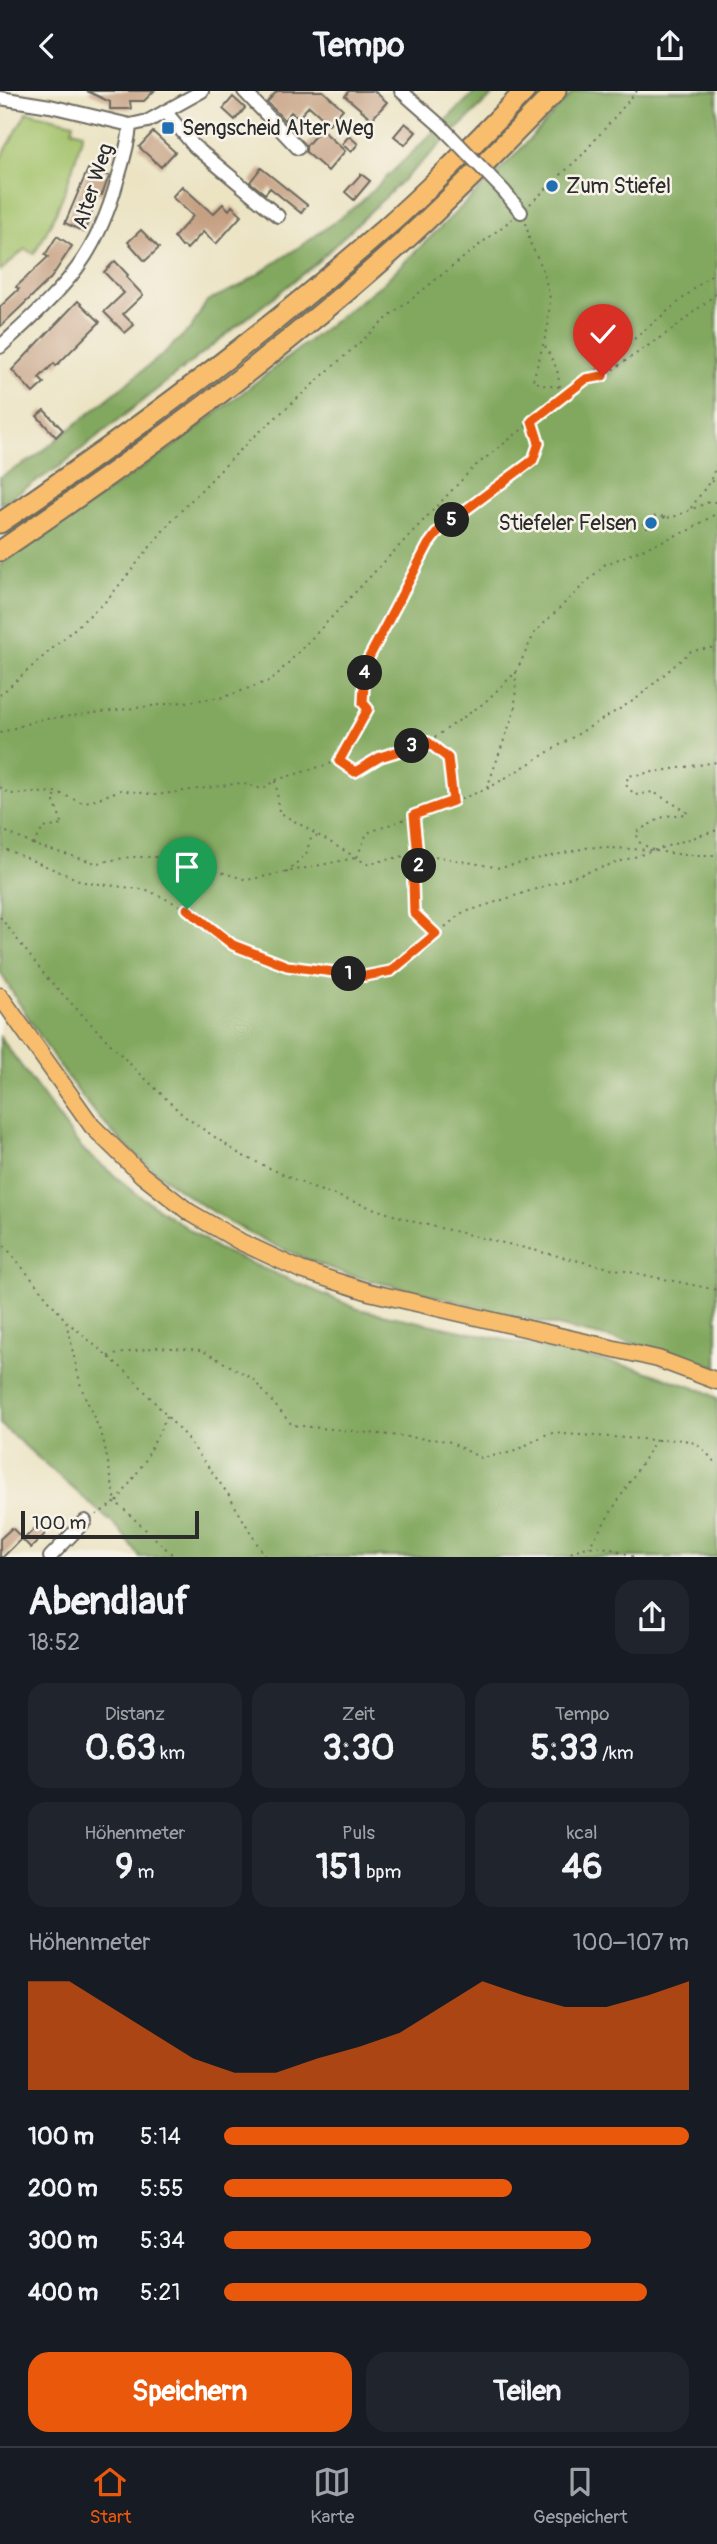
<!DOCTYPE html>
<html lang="de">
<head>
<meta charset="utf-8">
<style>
	:root { --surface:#171b24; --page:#20242c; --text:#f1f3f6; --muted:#9ea1a6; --line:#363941; --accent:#ea580c }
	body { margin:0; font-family:Pangolin,sans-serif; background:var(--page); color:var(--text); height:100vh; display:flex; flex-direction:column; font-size:26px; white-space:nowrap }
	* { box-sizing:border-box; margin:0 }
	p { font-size:23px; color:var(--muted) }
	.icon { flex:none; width:38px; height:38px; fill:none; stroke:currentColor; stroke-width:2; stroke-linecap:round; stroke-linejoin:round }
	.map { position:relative; height:1466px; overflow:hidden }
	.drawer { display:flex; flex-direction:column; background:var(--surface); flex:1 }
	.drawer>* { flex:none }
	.scale { position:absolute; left:21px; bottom:18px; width:178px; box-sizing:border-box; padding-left:7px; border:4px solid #2b2b2b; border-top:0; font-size:19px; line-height:24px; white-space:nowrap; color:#2b2b2b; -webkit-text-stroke:5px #f7f3e8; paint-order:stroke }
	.pin { position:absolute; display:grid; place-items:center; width:60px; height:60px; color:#fff; margin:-72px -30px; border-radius:50% 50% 50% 0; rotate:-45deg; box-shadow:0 0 7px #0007 }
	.pin .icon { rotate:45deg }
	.km { position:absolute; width:35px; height:35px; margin:-18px; border-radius:50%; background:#222; color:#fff; font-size:19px; line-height:35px; text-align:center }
	.round { display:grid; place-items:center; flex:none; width:74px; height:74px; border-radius:21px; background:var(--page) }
	.summary { display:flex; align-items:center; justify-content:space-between; height:119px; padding:0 28px }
	h1 { font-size:38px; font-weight:700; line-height:52px }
	.stats { display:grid; grid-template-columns:repeat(3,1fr); gap:10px; height:119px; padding:7px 28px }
	.stats div { display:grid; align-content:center; border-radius:18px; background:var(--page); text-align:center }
	.stats b { font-size:35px; font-weight:700 }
	.stats small { font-size:19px; font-weight:400 }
	.stats p { font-size:19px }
	.chart { height:196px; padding:14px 28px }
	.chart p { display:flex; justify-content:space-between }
	.chart svg { width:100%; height:126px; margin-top:7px; fill:var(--accent); opacity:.7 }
	.primary-button { display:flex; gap:14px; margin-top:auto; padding:14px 28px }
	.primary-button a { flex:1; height:80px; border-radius:21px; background:var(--accent); color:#fff; font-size:28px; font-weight:700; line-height:80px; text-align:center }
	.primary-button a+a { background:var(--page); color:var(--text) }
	ul { padding:0 28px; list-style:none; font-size:23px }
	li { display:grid; grid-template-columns:112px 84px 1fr; align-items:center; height:52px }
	li i { height:18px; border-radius:9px; background:var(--accent) }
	header { display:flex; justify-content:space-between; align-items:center; height:91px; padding:0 28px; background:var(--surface); font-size:32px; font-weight:700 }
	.menu { display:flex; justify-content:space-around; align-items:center; height:98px; border-top:2px solid var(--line); background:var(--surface); font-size:19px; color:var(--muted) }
	.menu a { display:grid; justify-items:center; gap:4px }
	.menu .active { color:var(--accent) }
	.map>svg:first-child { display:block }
	.green { fill:#a3c26a; stroke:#67764a; stroke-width:2 }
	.forest { fill:#82a85e; stroke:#566a44; stroke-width:2 }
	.building { fill:#c6a083 }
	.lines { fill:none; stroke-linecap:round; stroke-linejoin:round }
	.minor-casing { stroke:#6e6b60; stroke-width:16 }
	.major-casing { stroke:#6e6b60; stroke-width:19 }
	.highway-casing { stroke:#6e6b60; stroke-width:23 }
	.path { stroke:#6e6b60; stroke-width:2; stroke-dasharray:2 5; stroke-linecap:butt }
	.minor { stroke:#fff; stroke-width:12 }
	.major { stroke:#f9be6d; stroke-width:16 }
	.highway { stroke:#f9be6d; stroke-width:19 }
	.minor-bridge-casing { stroke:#6e6b60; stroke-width:16; stroke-linecap:butt }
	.minor-bridge { stroke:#fff; stroke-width:12 }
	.route-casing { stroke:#fff; stroke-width:14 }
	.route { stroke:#ea580c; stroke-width:9 }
	.poi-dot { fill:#1f6fb2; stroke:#f7f3e8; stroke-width:2.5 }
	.labels { text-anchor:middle; stroke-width:5; stroke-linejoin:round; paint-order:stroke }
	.poi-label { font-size:21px; fill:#2b2b2b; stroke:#f7f3e8; text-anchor:start }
	.street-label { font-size:21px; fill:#2b2b2b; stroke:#f7f3e8 }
</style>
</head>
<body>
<header><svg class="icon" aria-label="back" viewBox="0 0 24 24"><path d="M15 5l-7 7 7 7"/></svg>Tempo<svg class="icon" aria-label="share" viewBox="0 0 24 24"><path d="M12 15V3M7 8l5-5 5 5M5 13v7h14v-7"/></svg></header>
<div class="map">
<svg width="717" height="1466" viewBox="0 0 717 1466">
	<rect width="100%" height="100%" fill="#f7f3e8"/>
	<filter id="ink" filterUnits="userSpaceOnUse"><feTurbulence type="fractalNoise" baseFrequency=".0143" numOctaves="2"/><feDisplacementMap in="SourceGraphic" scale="14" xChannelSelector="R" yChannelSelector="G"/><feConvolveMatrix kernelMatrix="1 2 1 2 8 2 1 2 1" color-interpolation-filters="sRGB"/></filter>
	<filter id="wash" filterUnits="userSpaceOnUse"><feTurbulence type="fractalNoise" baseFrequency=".00686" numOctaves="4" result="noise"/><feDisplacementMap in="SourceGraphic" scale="28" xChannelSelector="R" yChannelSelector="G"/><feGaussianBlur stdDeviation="1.57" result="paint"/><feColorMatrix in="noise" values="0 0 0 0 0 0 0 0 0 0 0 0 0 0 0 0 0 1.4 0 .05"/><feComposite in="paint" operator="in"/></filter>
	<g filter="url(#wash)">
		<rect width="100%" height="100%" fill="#ebe3c2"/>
		<!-- green -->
		<path class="green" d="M 27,21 L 74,32 L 72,39 L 83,42 C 70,88 59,122 34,163 L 25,158 L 0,180 L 0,69 Z"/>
		<!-- forest -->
		<path class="forest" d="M 476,0 L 497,0 L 314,174 L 59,376 L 0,413 L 0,386 L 34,367 L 162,264 L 191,237 L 207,210 L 240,195 L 308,150 L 360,112 Z
			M 574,0 L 717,0 L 717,1276 C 663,1258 608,1247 553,1234 C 510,1224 467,1213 424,1202 C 390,1194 354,1187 322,1174 C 247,1146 178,1105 120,1049 C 74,1004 34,936 0,881 L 0,474 L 174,355 L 383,192 L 516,63 Z
			M 0,946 L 82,1058 L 137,1103 L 218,1158 L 358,1218 L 636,1277 L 704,1300 L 717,1307 L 717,1466 L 140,1466 L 119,1438 L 0,1333 Z"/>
		<g id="blocks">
			<!-- building -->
			<path class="building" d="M 87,0 L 154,0 L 144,10 L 130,10 L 131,18 L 110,18 L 110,11 Z
				M 277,0 L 323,0 L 343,18 L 329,33 L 309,15 L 298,27 L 291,21 L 284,29 L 267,11 Z
				M 349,0 L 374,0 L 387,11 L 372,28 L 345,5 Z
				M 233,6 L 245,17 L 235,29 L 223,18 Z
				M 405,32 L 416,41 L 405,54 L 394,45 Z
				M 321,38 L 345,60 L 328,80 L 306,61 L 306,55 Z
				M 153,41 L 175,61 L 161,76 L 139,56 Z
				M 349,45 L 358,53 L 351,61 L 342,53 Z
				M 261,77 L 307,114 L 301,122 L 270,97 L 265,103 L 250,91 Z
				M 88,78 L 109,85 L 102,104 L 97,102 L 89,120 L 92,121 L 84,141 L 65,132 Z
				M 361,83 L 370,90 L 354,109 L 345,101 Z
				M 182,95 L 213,123 L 223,113 L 229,119 L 232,115 L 242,124 L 216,153 L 203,141 L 187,158 L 184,155 L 182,156 L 174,146 L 193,125 L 172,106 Z
				M 141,139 L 159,157 L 145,170 L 128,151 Z
				M 57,145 L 72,155 L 51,187 L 0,236 L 0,216 L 19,198 L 16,196 L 48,166 L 45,164 Z
				M 115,170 L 128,184 L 126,186 L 143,204 L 123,223 L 134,234 L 125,242 L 104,221 L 124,202 L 104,181 Z
				M 78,210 L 100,231 L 56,275 L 54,272 L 39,287 L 44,292 L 33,302 L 12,279 Z
				M 44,319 L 63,339 L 56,346 L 37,325 Z
				M 39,1433 L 47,1441 L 31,1457 L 23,1449 Z
				M 12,1437 L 22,1447 L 3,1466 L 0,1466 L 0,1448 Z"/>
		</g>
	</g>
	<g filter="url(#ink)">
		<use href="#blocks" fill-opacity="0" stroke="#6e6b60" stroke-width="2"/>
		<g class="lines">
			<defs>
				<path id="minor" d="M 244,0 L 298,57
					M 401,0 L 443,37
					M 0,7 L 50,15 L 130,34 L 148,30 L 202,0
					M 165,20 L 194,55 L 278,125
					M 504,100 L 521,121
					M 0,256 C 62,198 95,172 118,87 C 123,70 129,52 130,34
					M 50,1466 L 85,1430"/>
				<path id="major" d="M 0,905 L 92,1035 L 142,1084 L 189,1121 L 241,1151 L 301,1179 L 369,1201 L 658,1268 L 717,1290"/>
				<path id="highway" d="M 0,432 C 134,341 263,245 384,138 C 434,94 479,47 525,0
					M 0,460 C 139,365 276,266 401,153 C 455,104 505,52 556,0"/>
			</defs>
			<!-- minor casing -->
			<use href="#minor" class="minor-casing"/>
			<!-- major casing -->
			<use href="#major" class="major-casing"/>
			<!-- highway casing -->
			<use href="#highway" class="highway-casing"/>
			<!-- path -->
			<path class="path" d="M 530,113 L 582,64 L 637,0
				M 526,132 L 530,152 L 542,176 L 550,207 L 548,236 L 533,289 L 542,294 L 560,296 L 560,308
				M 545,255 L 557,278 L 560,296
				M 587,288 L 603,285 L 673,238 L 717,202
				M 711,390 L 717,392
				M 691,417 L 710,390 L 717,373
				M 665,426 L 652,437 L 644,437 L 644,432 C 651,423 661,425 671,427 L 709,411 L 717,411
				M 0,604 L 108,508 L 171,430 L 246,353 L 385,229 L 512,128
				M 0,642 L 38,629 L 224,606 L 272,589 L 474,376 L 586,288 L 717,179
				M 340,671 L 355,681 L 380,666 L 427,651
				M 276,690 L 279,721 L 367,773 L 418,762 L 500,777 L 590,756 L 651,759
				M 0,696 L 10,703 L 57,701 L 80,711 L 92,710 L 120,699 L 156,704 L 241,692 L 262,698 L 276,689 L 339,670 L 367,618 L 363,612 L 365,574 L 391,528 L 428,454 L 440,438 L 533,369 L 539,352 L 533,331
				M 487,697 L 515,618 L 516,581
				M 453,710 L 448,667 L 428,651 L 484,612 L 516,581 L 535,541 L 604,474 L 689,439 L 717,422
				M 414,726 L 419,775 L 413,791 L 414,822 L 435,843
				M 0,738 L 34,754 L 96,772 L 130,766 L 155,766 L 205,776 L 247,789 L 355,767
				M 34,754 L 43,737 L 63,734 L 53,708 L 57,702
				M 0,756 L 84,791 L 147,799 L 187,818 L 233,854 L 287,875 L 365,885 L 391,880 L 462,822 L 717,739
				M 653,759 L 639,751 L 636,741 L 665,725 L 688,723 L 686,720 L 653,701 L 635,704 L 626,694 L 628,685 L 717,671
				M 656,760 L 685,764 L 717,764
				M 357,766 L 367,742 L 487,698 L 636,608 L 691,560 L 717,556
				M 286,782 L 306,763 L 310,749 L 317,745
				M 0,826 L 47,887 L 125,968 L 184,1025 L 241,1064 L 313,1097 L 411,1130 L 596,1174 L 717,1199
				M 0,1149 L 66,1230 L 129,1283 L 186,1346 L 228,1403 L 265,1466
				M 66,1231 L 81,1296 L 103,1347 L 116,1411
				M 108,1265 L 157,1256 L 201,1259 L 252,1287 L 292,1334 L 448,1350 L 481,1367 L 513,1361 L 549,1342 L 656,1349 L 589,1456
				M 657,1349 C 691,1348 695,1347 717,1374
				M 117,1411 L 145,1370 L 167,1325
				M 96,1424 L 116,1411 L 175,1466
				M 565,1466 C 586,1449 611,1456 634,1466"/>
			<!-- minor -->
			<use href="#minor" class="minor"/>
			<!-- major -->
			<use href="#major" class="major"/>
			<!-- highway -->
			<use href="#highway" class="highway"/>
			<defs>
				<path id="minor-bridge" d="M 443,37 L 504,100"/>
			</defs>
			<!-- minor-bridge casing -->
			<use href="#minor-bridge" class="minor-bridge-casing"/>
			<!-- minor-bridge -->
			<use href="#minor-bridge" class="minor-bridge"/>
		</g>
	</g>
	<g class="lines" filter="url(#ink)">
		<defs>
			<path id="route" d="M 187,818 L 233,854 L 287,875 L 365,885 L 391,880 L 436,843 L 414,822 L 413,791 L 419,775 L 414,724 L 453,710 L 448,667 L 428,651 L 380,666 L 355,681 L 339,670 L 368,618 L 363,612 L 365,574 L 428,454 L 440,438 L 533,369 L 539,352 L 532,330 L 586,288 L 603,285"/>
		</defs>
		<!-- route casing -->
		<use href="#route" class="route-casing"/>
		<!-- route -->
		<use href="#route" class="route"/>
	</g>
	<!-- markers -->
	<g class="poi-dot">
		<rect x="161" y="30" width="14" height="14" rx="3.5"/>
		<circle cx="552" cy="95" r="7"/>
		<circle cx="651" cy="432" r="7"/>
	</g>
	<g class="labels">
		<!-- poi labels -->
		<g class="poi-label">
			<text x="182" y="44">Sengscheid Alter Weg</text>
			<text x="566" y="102">Zum Stiefel</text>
			<text x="637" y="439" text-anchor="end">Stiefeler Felsen</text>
		</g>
		<!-- street labels -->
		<g class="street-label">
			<text transform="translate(93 95) rotate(-72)" y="7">Alter Weg</text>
		</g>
	</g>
</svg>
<div class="scale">100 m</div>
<div class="pin" style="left:187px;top:818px;background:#1e9e55"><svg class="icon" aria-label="arrive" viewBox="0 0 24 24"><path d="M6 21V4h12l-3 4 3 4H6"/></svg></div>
<div class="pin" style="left:603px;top:285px;background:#d93025"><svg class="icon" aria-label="check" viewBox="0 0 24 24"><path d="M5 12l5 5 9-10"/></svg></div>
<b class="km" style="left:349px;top:883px">1</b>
<b class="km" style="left:419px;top:775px">2</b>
<b class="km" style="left:412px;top:655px">3</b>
<b class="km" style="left:365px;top:582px">4</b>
<b class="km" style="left:452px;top:429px">5</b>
</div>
<section class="drawer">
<div class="summary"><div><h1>Abendlauf</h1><p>18:52</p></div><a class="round"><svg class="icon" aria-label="share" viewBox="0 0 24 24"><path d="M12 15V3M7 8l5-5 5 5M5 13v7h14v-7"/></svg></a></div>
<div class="stats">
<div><p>Distanz</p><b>0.63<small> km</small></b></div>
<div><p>Zeit</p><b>3:30</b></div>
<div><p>Tempo</p><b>5:33<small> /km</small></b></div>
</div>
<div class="stats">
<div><p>Höhenmeter</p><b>9<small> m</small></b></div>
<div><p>Puls</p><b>151<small> bpm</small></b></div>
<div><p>kcal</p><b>46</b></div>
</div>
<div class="chart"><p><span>Höhenmeter</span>100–107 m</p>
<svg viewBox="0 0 160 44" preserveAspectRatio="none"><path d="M0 44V6L10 6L20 15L30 24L40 33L50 38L60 38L70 33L80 29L90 24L100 15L110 6L120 11L130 15L140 15L150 11L160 6V44z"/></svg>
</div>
<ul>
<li><b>100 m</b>5:14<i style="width:100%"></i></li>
<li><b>200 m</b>5:55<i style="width:62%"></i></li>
<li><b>300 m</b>5:34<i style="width:79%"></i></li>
<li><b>400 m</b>5:21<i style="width:91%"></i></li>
</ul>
<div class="primary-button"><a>Speichern</a><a>Teilen</a></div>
</section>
<nav class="menu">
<a class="active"><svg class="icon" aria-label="home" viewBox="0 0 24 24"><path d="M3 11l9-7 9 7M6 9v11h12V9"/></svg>Start</a>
<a><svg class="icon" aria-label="map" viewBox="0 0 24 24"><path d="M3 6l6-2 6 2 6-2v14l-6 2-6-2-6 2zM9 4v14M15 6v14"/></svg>Karte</a>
<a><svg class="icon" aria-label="saved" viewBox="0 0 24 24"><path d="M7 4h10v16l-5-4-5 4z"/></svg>Gespeichert</a>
</nav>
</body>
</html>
